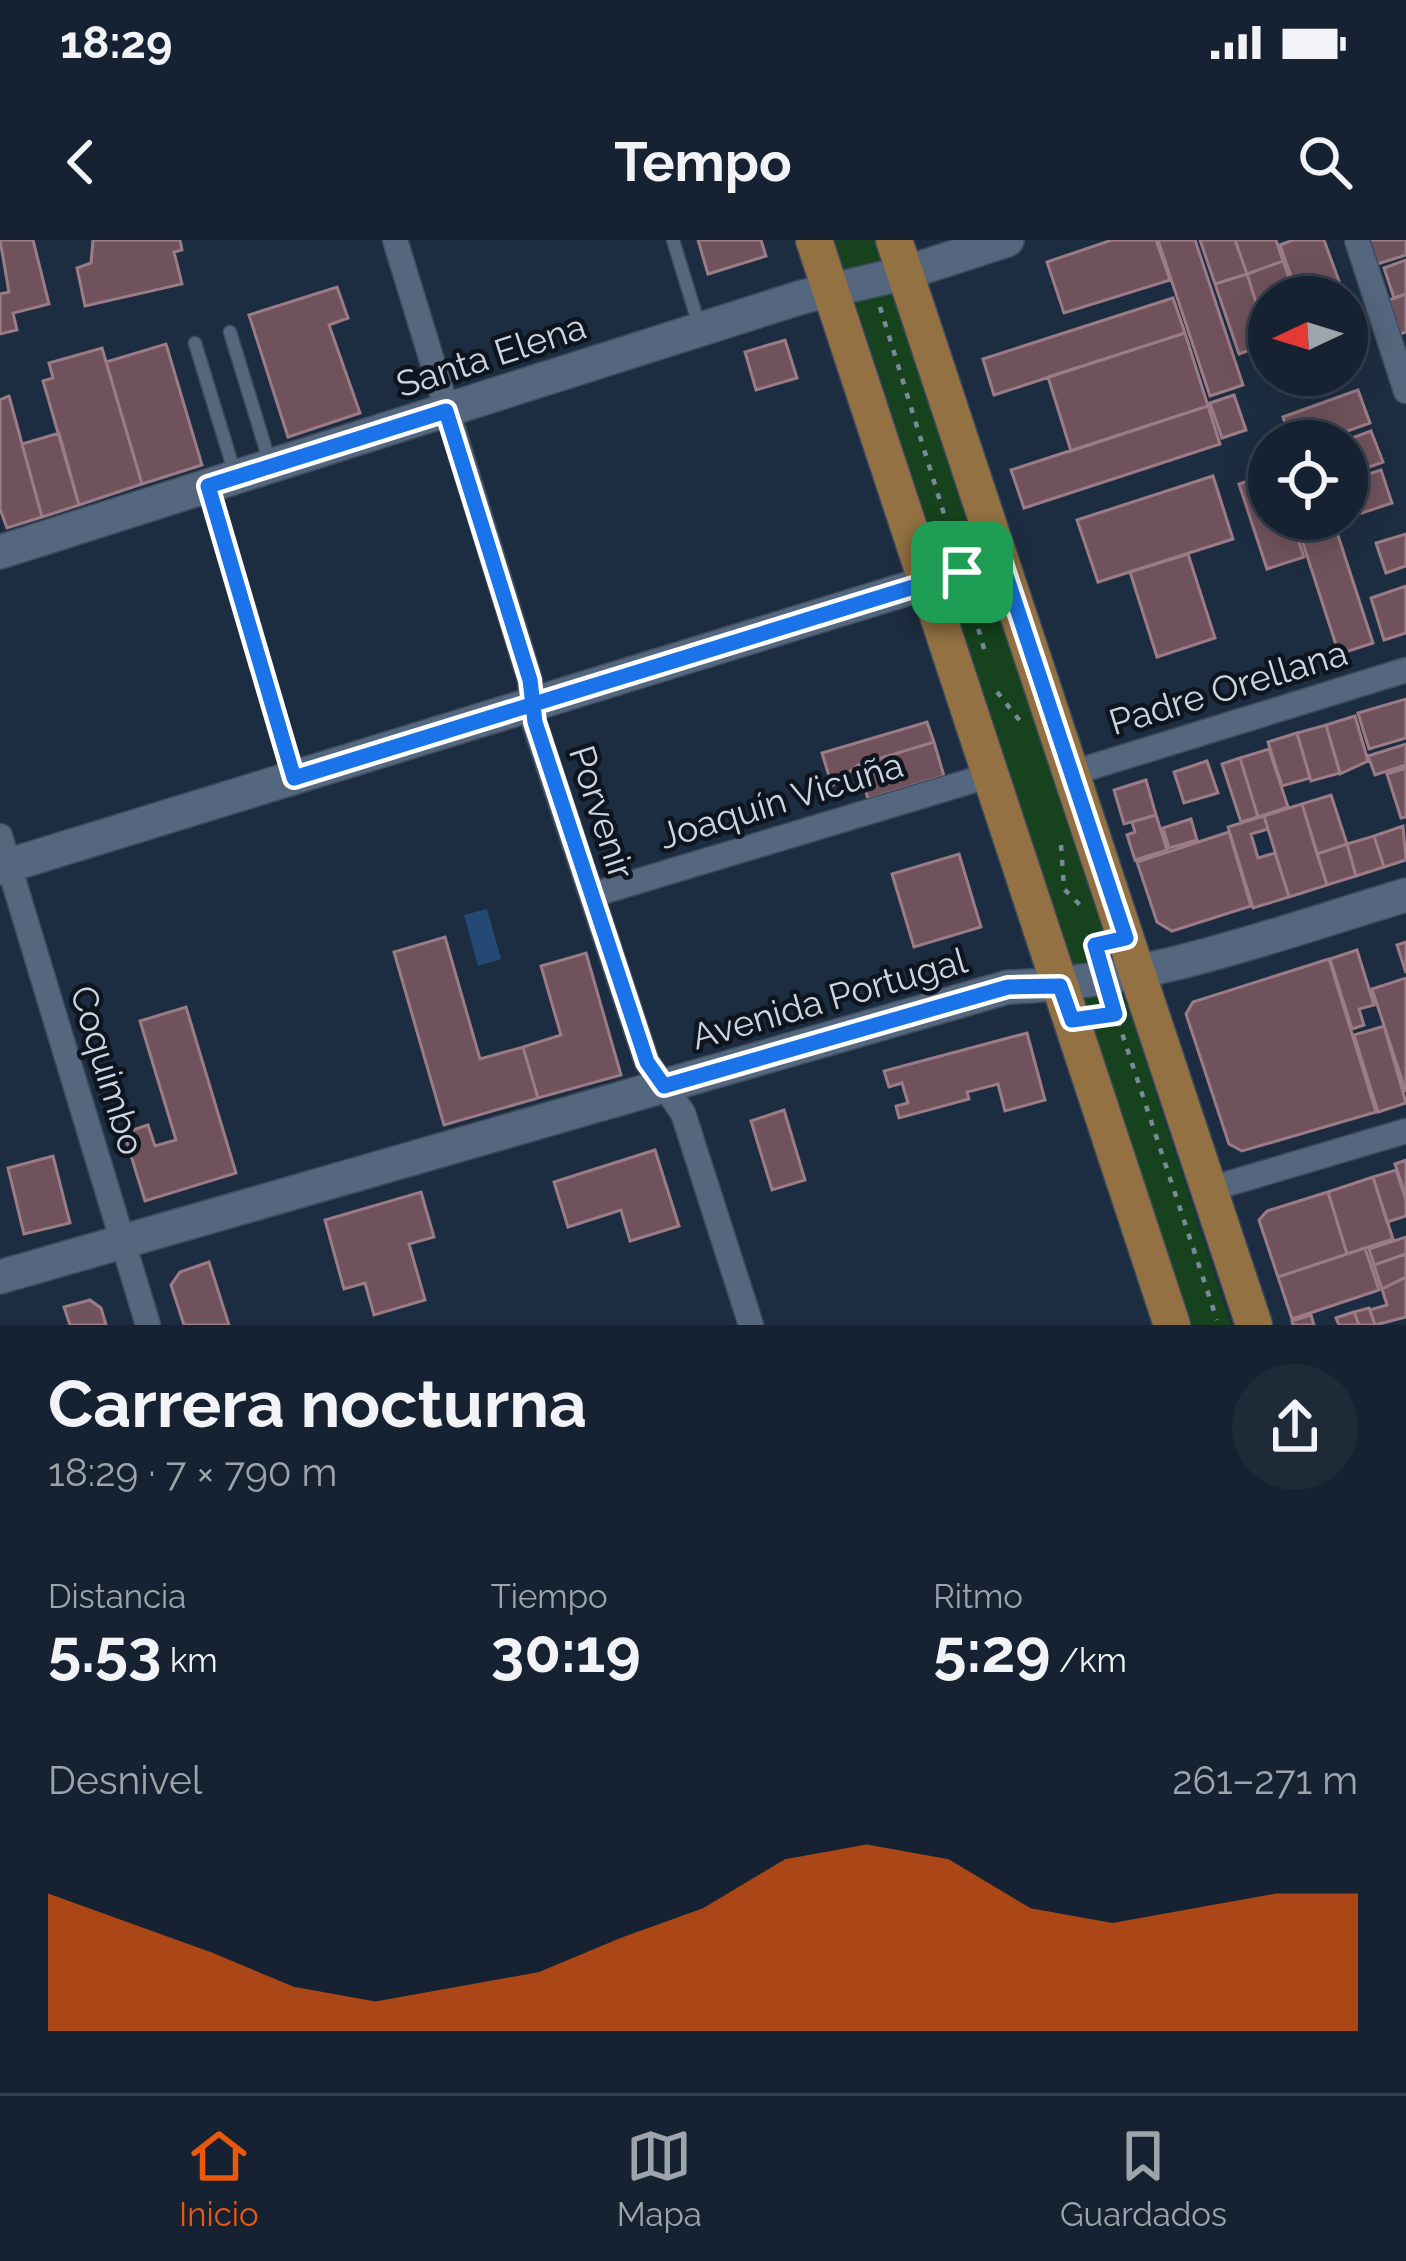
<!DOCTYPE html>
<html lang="es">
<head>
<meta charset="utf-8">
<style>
	:root { --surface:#162231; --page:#1f2a39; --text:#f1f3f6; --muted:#9ea4ab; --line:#353f4d; --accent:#ea580c }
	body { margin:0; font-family:Raleway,sans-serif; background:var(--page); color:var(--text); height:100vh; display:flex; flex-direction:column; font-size:45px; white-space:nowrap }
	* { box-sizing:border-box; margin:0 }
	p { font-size:39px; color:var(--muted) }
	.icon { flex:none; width:66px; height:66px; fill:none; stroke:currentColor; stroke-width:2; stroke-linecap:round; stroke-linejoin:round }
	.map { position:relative; height:1085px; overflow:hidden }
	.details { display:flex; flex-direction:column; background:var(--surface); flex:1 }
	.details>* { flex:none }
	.needle { width:78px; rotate:266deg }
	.buttons { position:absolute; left:1248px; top:36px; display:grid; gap:24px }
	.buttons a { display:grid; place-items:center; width:120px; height:120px; border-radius:50%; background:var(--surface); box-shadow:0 6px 30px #0003,0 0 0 3px var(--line); font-size:60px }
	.pin { position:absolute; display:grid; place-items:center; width:102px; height:102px; color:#fff; margin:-51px; border-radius:24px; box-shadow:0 6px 18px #0006 }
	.round { display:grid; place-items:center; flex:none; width:126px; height:126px; border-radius:63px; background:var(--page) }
	.overview { display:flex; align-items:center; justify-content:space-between; height:204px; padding:0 48px }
	h1 { font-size:66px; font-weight:700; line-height:90px }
	.figures { display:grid; grid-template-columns:repeat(3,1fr); gap:18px; height:204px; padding:12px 48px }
	.figures div { display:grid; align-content:center }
	.figures b { font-size:60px; font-weight:700 }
	.figures small { font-size:33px; font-weight:400 }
	.figures p { font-size:33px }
	.chart { height:336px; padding:24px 48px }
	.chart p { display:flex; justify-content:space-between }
	.chart svg { width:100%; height:216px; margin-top:12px; fill:var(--accent); opacity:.7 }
	.status { display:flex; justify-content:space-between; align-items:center; height:84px; padding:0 60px; background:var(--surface); direction:ltr }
	.status svg { height:33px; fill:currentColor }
	header { display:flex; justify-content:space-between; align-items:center; height:156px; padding:0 48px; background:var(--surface); font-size:54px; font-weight:700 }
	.dock { display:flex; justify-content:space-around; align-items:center; height:168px; border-top:3px solid var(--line); background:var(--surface); font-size:33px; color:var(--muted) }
	.dock a { display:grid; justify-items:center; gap:6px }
	.dock .active { color:var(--accent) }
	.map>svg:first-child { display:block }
	.green { fill:#16431e }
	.water { fill:#244974 }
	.building { fill:#70525c; stroke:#9b7b85; stroke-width:3 }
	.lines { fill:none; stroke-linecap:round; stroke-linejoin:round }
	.lane-casing { stroke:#3d4b5c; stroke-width:15 }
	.street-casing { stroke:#3d4b5c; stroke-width:27 }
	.secondary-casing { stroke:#3d4b5c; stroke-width:36 }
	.primary-casing { stroke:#3d4b5c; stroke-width:39 }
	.path { stroke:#7b8898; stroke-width:4.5; stroke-dasharray:6 9; stroke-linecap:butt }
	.lane { stroke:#54677e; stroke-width:12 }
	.street { stroke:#54677e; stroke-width:24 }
	.secondary { stroke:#54677e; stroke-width:33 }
	.primary { stroke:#947142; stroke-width:36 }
	.route-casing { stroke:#fff; stroke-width:24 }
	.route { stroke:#1a73e8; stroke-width:15 }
	.labels { text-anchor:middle; stroke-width:9; stroke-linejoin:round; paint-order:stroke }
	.street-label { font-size:36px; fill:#ccd6e3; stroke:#0e151e }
</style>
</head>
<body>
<div class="status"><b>18:29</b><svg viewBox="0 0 49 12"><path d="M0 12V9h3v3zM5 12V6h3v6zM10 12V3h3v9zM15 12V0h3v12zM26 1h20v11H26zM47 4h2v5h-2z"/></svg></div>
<header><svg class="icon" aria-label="back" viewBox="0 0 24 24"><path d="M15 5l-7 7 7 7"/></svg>Tempo<svg class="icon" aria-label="search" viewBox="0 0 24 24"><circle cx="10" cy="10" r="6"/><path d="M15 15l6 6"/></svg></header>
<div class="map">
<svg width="1406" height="1085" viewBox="0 0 1406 1085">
	<rect width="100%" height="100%" fill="#1d2d41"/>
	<!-- green -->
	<path class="green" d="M 835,0 L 879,0 L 1231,1085 L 1192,1085 Z"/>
	<!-- water -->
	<path class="water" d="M 487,669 L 501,719 L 478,726 L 464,675 Z"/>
	<!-- building -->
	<path class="building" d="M 0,0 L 33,0 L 49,64 L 13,73 L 17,90 L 0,94 L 0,54 L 9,52 Z
		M 93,0 L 180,0 L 182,10 L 174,12 L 182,44 L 85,66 L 77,28 L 91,23 Z
		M 698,0 L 761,0 L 766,16 L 708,34 Z
		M 1112,0 L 1156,0 L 1170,40 L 1064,73 L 1047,22 Z
		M 1158,0 L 1195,0 L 1243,145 L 1210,156 Z
		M 1200,0 L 1235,0 L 1247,34 L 1215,44 Z
		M 1235,0 L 1276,0 L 1283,21 L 1247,34 Z
		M 1293,0 L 1324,0 L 1339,41 L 1298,56 L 1280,5 Z
		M 1363,0 L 1406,0 L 1406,15 L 1371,26 Z
		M 1406,20 L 1406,54 L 1394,58 L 1384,28 Z
		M 1283,21 L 1295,55 L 1269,57 L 1269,64 L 1258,68 L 1247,34 Z
		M 1247,34 L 1269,103 L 1239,114 L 1215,44 Z
		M 337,47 L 348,78 L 329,85 L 360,173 L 288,197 L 249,75 Z
		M 1406,54 L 1406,92 L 1400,94 L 1389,60 Z
		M 1173,58 L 1185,93 L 994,155 L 983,119 Z
		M 1185,93 L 1208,166 L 1071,211 L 1048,137 Z
		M 785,100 L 797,138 L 756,150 L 745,112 Z
		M 166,104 L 202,225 L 142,244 L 106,122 Z
		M 102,108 L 142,244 L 79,265 L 43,141 L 53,138 L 49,123 Z
		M 1358,150 L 1370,183 L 1319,201 L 1291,201 L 1283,177 Z
		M 1234,155 L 1246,190 L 1222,198 L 1210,163 Z
		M 9,156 L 42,277 L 7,288 L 0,269 L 0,160 Z
		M 1208,166 L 1220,204 L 1024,268 L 1011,230 Z
		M 1371,191 L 1383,222 L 1347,235 L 1347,201 L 1344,201 Z
		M 59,193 L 79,265 L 42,277 L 22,204 Z
		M 1381,230 L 1392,263 L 1347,278 L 1347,241 Z
		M 1269,234 L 1269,279 L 1291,279 L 1304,317 L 1267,329 L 1239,244 Z
		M 1213,236 L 1233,299 L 1098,342 L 1077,280 Z
		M 1333,280 L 1373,403 L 1339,414 L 1299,291 Z
		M 1406,294 L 1406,326 L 1386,333 L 1376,303 Z
		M 1188,314 L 1215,398 L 1157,417 L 1130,332 Z
		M 1406,346 L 1406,393 L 1384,400 L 1371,358 Z
		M 1406,459 L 1406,498 L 1369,509 L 1358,473 Z
		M 1355,476 L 1368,521 L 1340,534 L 1326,485 Z
		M 927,482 L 934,502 L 858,525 L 832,546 L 822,513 Z
		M 1326,485 L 1340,533 L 1311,541 L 1297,493 Z
		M 1297,493 L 1310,538 L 1282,546 L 1268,502 Z
		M 934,502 L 944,536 L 868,559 L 858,525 Z
		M 1406,504 L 1406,525 L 1375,535 L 1368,516 Z
		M 1269,509 L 1288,567 L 1258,577 L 1240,518 Z
		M 1240,518 L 1258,577 L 1241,582 L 1222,524 Z
		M 1207,521 L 1218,553 L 1184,563 L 1174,532 Z
		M 1406,528 L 1406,577 L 1401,578 L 1387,534 Z
		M 1146,540 L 1156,575 L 1124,584 L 1114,550 Z
		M 1331,555 L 1347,604 L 1317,614 L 1302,564 Z
		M 1302,564 L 1327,645 L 1289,657 L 1264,576 Z
		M 1156,575 L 1167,610 L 1135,620 L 1127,595 L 1135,592 L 1132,582 Z
		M 1264,576 L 1268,589 L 1251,594 L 1258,618 L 1275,613 L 1289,657 L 1253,668 L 1228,587 Z
		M 1191,579 L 1197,600 L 1169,608 L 1163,588 Z
		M 1403,586 L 1406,620 L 1384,627 L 1374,596 Z
		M 1229,592 L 1251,666 L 1172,691 L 1157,682 L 1137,622 Z
		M 1374,596 L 1384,627 L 1356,636 L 1347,604 Z
		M 1347,604 L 1356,636 L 1327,645 L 1317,614 Z
		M 959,614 L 981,687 L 914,707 L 892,634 Z
		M 445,697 L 480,819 L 523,807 L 538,858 L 444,885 L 394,712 Z
		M 1406,702 L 1406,733 L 1397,705 Z
		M 1357,710 L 1374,765 L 1359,769 L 1364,785 L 1352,789 L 1330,719 Z
		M 586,713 L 621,835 L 538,858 L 523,807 L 561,795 L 541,726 Z
		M 1329,719 L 1376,872 L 1242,911 L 1229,904 L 1186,774 L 1193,762 Z
		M 1406,738 L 1406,852 L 1372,749 Z
		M 186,767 L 236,933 L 145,961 L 124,893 L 148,885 L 155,906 L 176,900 L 140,781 Z
		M 1384,786 L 1406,863 L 1378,872 L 1354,795 Z
		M 1027,793 L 1045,860 L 1005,871 L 998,844 L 967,852 L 969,859 L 899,878 L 896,866 L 908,863 L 902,843 L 889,847 L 884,831 Z
		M 784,870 L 805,940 L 772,950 L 751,881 Z
		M 655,910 L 679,986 L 630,1001 L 621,970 L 568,987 L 554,942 Z
		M 53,916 L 70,983 L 24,994 L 8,928 Z
		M 1406,920 L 1406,957 L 1395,924 Z
		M 1396,930 L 1406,960 L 1406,976 L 1387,982 L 1373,937 Z
		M 1373,937 L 1393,999 L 1347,1014 L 1328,952 Z
		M 421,952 L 434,997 L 409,1004 L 425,1060 L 374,1075 L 365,1043 L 344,1049 L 325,980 Z
		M 1328,952 L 1347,1014 L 1278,1037 L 1259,980 L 1267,971 Z
		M 1406,997 L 1406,1014 L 1374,1025 L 1369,1009 Z
		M 1365,1008 L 1379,1050 L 1292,1079 L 1278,1037 Z
		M 1406,1014 L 1406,1037 L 1382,1049 L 1374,1025 Z
		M 209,1022 L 229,1085 L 184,1085 L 171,1045 L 180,1032 Z
		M 1406,1037 L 1406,1077 L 1375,1085 L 1370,1070 L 1387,1065 L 1382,1049 Z
		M 90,1060 L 101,1068 L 106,1085 L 70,1085 L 64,1067 Z
		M 1369,1068 L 1375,1085 L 1359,1085 L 1354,1072 Z
		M 1354,1072 L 1359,1085 L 1339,1085 L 1336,1078 Z
		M 1311,1075 L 1314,1085 L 1293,1085 L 1292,1081 Z"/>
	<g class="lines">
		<defs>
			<path id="lane" d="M 673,0 L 699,85
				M 230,92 L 270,223
				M 195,103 L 235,234
				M 208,248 L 292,533"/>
			<path id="street" d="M 395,0 L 530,440 L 534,482 L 647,822 L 683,873 L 751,1085
				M 1357,0 L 1406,151
				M 1072,533 L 1406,430
				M 0,596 L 148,1085
				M 592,655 L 991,535
				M 1210,949 L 1406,891"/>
			<path id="secondary" d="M 0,312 L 802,57 L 905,33 L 1007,0
				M 0,628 L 1001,320
				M 0,1037 L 1008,747 C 1146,744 1275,694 1406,655"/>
			<path id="primary" d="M 814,0 L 1172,1085
				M 894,0 L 1254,1085"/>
		</defs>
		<!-- lane casing -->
		<use href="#lane" class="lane-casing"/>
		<!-- street casing -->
		<use href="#street" class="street-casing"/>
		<!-- secondary casing -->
		<use href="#secondary" class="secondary-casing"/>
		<!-- primary casing -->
		<use href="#primary" class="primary-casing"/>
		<!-- path -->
		<path class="path" d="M 880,67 L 953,303
			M 970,360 L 985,412
			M 997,452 L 1020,481
			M 1061,605 L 1064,649 L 1084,669
			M 1113,766 L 1217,1080"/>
		<!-- lane -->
		<use href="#lane" class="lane"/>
		<!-- street -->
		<use href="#street" class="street"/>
		<!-- secondary -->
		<use href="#secondary" class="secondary"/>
		<!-- primary -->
		<use href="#primary" class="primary"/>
	</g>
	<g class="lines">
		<defs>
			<path id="route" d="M 962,332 L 294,538 L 208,246 L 446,171 L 530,440 L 535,482 L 647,822 L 664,846 L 1008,747 L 1060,746 L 1072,780 L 1115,774 L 1095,705 L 1126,698 L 1001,320 L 962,332"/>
		</defs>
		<!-- route casing -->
		<use href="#route" class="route-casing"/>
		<!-- route -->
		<use href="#route" class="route"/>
	</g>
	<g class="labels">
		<!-- street labels -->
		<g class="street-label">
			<text transform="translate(491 115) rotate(-18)" y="13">Santa Elena</text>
			<text transform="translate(1228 447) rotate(-17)" y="13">Padre Orellana</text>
			<text transform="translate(781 560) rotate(-17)" y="13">Joaquín Vicuña</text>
			<text transform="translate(602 572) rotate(72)" y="13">Porvenir</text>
			<text transform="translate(829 758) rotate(-16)" y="13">Avenida Portugal</text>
			<text transform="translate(108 830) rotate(73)" y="13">Coquimbo</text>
		</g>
	</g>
</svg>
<div class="buttons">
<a><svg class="needle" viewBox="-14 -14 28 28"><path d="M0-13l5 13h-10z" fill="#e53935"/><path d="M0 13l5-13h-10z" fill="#9ea4ab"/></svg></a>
<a><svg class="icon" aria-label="locate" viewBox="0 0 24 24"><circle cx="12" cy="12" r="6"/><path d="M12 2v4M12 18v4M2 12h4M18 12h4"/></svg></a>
</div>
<div class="pin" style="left:962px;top:332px;background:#1e9e55"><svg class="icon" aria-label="arrive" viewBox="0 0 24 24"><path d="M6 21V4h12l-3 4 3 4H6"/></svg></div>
</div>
<section class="details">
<div class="overview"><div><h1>Carrera nocturna</h1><p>18:29 · 7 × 790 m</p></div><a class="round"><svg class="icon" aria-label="share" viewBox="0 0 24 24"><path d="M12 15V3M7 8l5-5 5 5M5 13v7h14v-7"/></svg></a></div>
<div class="figures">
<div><p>Distancia</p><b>5.53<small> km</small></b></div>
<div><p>Tiempo</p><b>30:19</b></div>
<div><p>Ritmo</p><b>5:29<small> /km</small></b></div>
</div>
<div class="chart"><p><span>Desnivel</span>261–271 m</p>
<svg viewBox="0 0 160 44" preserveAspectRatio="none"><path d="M0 44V16L10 22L20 28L30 35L40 38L50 35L60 32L70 25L80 19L90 9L100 6L110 9L120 19L130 22L140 19L150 16L160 16V44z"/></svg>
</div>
</section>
<nav class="dock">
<a class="active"><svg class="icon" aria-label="home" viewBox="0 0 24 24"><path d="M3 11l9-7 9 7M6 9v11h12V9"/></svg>Inicio</a>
<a><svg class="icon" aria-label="map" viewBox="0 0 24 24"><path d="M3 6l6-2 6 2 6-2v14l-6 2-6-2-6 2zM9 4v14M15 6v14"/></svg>Mapa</a>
<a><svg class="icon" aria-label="saved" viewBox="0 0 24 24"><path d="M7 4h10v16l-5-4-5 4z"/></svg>Guardados</a>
</nav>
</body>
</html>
